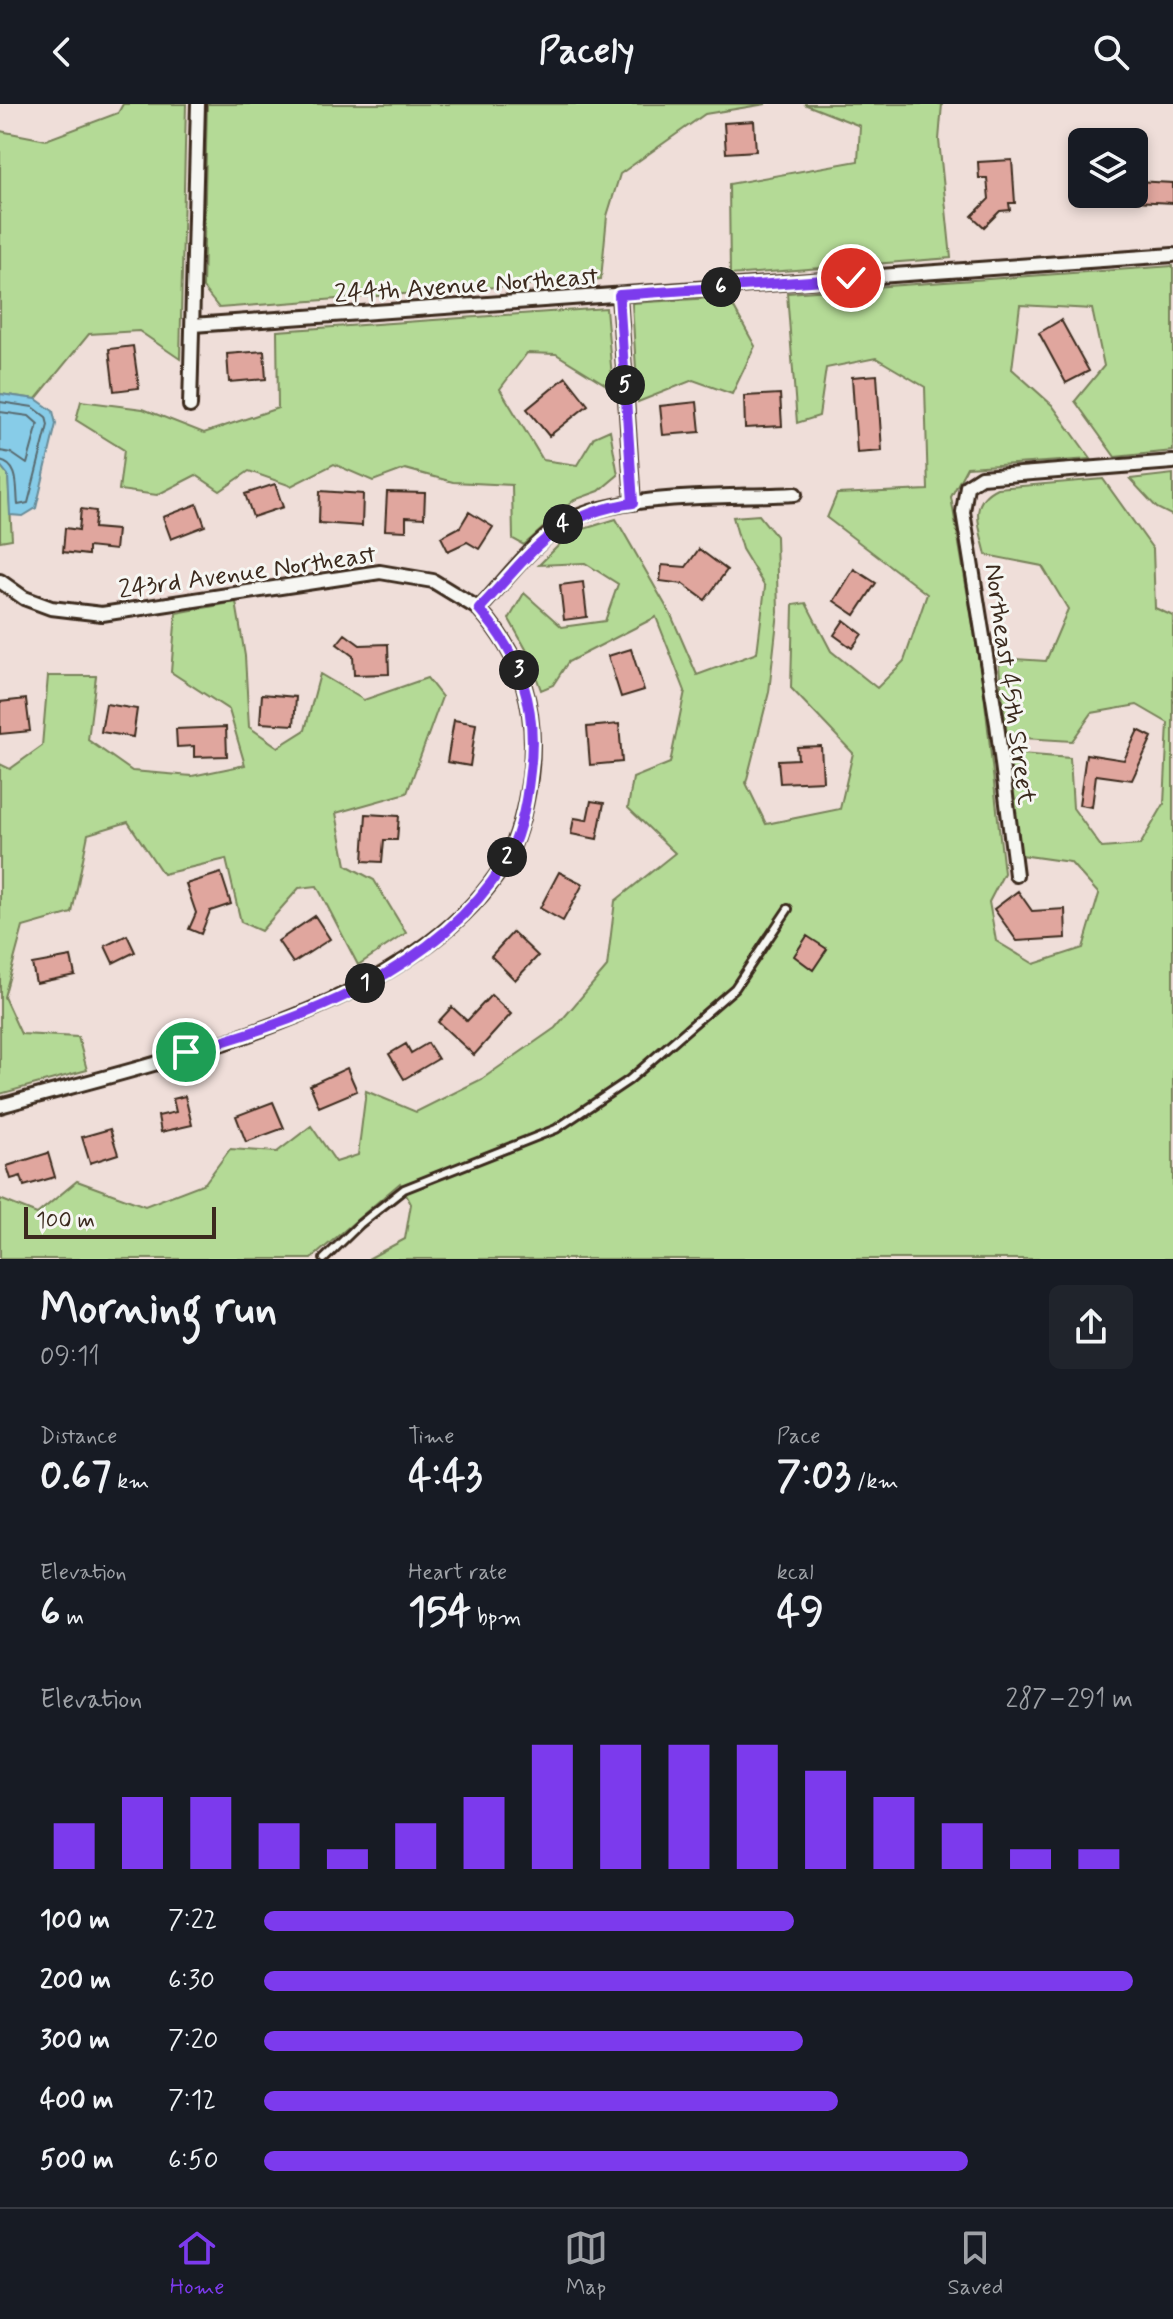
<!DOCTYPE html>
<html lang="en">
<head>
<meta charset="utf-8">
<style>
	:root { --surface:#171b24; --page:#20242c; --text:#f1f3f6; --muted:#9ea1a6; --line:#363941; --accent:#7c3aed }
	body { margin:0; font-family:Mynerve,sans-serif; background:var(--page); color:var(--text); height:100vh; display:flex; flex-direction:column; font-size:30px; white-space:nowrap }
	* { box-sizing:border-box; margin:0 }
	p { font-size:26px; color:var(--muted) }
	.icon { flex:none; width:44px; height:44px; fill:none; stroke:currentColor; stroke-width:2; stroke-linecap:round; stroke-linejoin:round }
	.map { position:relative; height:1155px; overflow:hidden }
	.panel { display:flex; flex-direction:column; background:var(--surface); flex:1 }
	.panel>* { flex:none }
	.buttons { position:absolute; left:1068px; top:24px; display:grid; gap:16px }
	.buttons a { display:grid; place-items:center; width:80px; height:80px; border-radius:12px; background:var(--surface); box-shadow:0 4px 12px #0003; font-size:40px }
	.scale { position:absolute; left:24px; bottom:20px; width:192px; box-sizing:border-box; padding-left:8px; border:4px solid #3b2a1e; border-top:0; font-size:22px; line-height:28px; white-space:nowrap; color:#3b2a1e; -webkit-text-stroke:6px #f6f6f2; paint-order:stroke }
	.pin { position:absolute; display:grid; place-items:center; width:68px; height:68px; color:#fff; margin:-34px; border:4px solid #fff; border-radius:50%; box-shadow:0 2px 8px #0007 }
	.km { position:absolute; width:40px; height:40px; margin:-20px; border-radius:50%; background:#222; color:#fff; font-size:22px; line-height:40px; text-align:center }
	.round { display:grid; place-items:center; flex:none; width:84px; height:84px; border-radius:12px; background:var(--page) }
	.headline { display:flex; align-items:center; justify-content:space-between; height:136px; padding:0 40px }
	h1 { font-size:44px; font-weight:700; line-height:60px }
	.stats { display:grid; grid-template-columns:repeat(3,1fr); gap:12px; height:136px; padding:8px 40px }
	.stats div { display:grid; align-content:center }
	.stats b { font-size:40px; font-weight:700 }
	.stats small { font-size:22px; font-weight:400 }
	.stats p { font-size:22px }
	.chart { height:224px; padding:16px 40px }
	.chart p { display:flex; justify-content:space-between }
	.chart svg { width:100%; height:144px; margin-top:8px; stroke:var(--accent); stroke-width:6 }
	ul { padding:0 40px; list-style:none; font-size:26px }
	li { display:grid; grid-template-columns:128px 96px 1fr; align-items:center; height:60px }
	li i { height:20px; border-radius:10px; background:var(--accent) }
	header { display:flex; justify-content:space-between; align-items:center; height:104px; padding:0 40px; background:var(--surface); font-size:36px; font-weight:700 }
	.dock { display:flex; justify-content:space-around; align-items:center; height:112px; border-top:2px solid var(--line); background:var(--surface); font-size:22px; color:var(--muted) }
	.dock a { display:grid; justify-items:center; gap:4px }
	.dock .current { color:var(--accent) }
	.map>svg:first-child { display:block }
	.green { fill:#b4da96; stroke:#78825a; stroke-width:2 }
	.water { fill:#87cce8; stroke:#698b97; stroke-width:2 }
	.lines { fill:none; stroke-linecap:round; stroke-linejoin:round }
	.shore { stroke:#596b6f; stroke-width:2 }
	.building { fill:#e0a69e; stroke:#3b2a1e; stroke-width:2 }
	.lane-casing { stroke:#3b2a1e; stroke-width:12 }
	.street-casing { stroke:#3b2a1e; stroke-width:18 }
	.lane { stroke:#f6f6f2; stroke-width:6 }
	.street { stroke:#f6f6f2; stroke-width:12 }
	.route-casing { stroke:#fff; stroke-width:16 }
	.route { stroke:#7c3aed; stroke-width:10 }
	.labels { text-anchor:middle; stroke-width:6; stroke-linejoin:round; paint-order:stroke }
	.street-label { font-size:26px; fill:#3b2a1e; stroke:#f6f6f2 }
</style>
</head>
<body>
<header><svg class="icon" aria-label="back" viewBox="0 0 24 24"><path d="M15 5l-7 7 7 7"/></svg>Pacely<svg class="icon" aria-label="search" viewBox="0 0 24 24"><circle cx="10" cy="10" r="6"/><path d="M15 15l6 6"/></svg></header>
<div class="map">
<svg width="1173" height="1155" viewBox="0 0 1173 1155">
	<rect width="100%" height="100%" fill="#efded9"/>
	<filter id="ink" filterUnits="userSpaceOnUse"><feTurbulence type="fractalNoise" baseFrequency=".0125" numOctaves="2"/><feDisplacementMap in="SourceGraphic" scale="16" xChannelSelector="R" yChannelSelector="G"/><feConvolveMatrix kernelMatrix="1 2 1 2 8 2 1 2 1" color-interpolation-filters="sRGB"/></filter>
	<g filter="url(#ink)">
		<!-- green -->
		<path class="green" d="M 123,0 L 186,0 L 180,255 L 139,227 L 89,230 L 36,295 L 0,290 L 0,27 L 46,36 L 118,9 Z
			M 207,0 L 766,0 L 705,10 L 620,70 L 607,112 L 601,175 L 219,204 L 203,184 Z
			M 804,0 L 942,0 L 939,36 L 951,154 L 730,171 L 729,80 L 858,57 L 860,22 Z
			M 1173,162 L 1173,347 L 1115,353 L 1075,297 L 1104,262 L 1092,205 L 1020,201 L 1012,265 L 1052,301 L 1091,355 L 967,363 L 951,393 L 983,580 L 1004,769 L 989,798 L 996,837 L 1034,860 L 1083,844 L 1099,790 L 1070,758 L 1021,751 L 1008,649 L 1070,654 L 1073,704 L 1102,744 L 1140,741 L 1164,700 L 1168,619 L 1137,601 L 1092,609 L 1072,637 L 1007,633 L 998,554 L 1046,557 L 1068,505 L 1042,462 L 986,451 C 980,424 967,398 997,384 L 1103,375 L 1153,445 L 1155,504 L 1173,512 L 1173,1155 L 368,1155 L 405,1135 L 411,1100 L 400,1079 L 311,1155 L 0,1155 L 0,1095 L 37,1110 L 77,1077 L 145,1102 L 205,1079 L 230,1045 L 277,1048 L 311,1022 L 336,1058 L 358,1051 L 366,987 L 416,1008 L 482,975 L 555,924 L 607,863 L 615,797 L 675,749 L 628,704 L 633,674 L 670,659 L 685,587 L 656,513 L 568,558 L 553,581 L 541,586 L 527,547 L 509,515 L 524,489 L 562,523 L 605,517 L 618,480 L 585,459 L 539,461 L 571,429 L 616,415 L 671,511 L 697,571 L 757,549 L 765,483 L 742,445 L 733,413 L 759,411 L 776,432 L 778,508 L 769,588 L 746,679 L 766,720 L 840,705 L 853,649 L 791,584 L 793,501 L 806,499 L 831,547 L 877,584 L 904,557 L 927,490 L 827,414 L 837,390 L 928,386 L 925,283 L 876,254 L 826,264 L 819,312 L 797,319 L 787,189 Z
			M 728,193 L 755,242 L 732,290 L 693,276 L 638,298 L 632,199 Z
			M 606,204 L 613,285 L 556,250 L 527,249 L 500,285 L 543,356 L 577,361 L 594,333 L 610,326 L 618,371 L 599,387 L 574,396 L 524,441 L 513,435 L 512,381 L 453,378 L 405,365 L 373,377 L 334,360 L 291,382 L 249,367 L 220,387 L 196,371 L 157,391 L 119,386 L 124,346 L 76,316 L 81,297 L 143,305 L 204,329 L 278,304 L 277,227 Z
			M 0,361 L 8,371 L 12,435 L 0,437 Z
			M 1173,370 L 1173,412 L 1157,404 L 1130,375 Z
			M 236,498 L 245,552 L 249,623 L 278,643 L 305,626 L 320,570 L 364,596 L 427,574 L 442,593 L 407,689 L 336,709 L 346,761 L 374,776 L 406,829 L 358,861 L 317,782 L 299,784 L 261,827 L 241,818 L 226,755 L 163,770 L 128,718 L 88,730 L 72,809 L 23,823 L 4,893 L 21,930 L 78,933 L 87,966 L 0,990 L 0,660 L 10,665 L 42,642 L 48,572 L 96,572 L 88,636 L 132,667 L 192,672 L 245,661 L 229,606 L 171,568 L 176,509 Z"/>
		<!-- water -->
		<path class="water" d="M 0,290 L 36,295 L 53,307 L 56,320 L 36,404 L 23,412 L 10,411 L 8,371 L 0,361 Z"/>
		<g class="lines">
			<!-- shore -->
			<path class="shore" d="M 0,298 L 33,303 L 46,313 L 48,321 L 28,399 L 18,401 C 16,384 20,361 0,357
				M 0,308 L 29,312 L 38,320 L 27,360 L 11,349 L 0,347"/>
		</g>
		<!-- building -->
		<path class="building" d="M 754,17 L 756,47 L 726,49 L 724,19 Z
			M 1012,56 L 1015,99 L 1009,99 L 1010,106 L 1000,107 L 984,123 L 972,112 L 989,95 L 987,74 L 979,74 L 978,58 Z
			M 1134,77 L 1173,79 L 1173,99 L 1134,97 Z
			M 1061,216 L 1089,267 L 1066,279 L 1039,229 Z
			M 133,242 L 139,284 L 114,287 L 109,245 Z
			M 264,247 L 266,275 L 229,278 L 227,250 Z
			M 877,271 L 882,347 L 857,349 L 852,273 Z
			M 566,273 L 588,301 L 549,332 L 527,305 Z
			M 780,290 L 782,322 L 745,324 L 744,292 Z
			M 697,298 L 700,328 L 663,331 L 660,302 Z
			M 275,380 L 283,403 L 253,413 L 245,390 Z
			M 320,387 L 363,390 L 362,422 L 319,419 Z
			M 387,388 L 425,389 L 424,414 L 406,413 L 406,427 L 385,426 Z
			M 197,400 L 205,422 L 171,435 L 163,413 Z
			M 81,405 L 96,407 L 94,424 L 117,426 L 115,446 L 88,443 L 88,451 L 63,448 L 65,424 L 79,426 Z
			M 469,408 L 493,423 L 479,445 L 467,438 L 448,447 L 441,433 L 460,423 Z
			M 699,445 L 727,466 L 705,496 L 683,480 L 660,477 L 662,461 L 686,463 Z
			M 854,465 L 876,479 L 855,511 L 834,497 Z
			M 583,478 L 587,513 L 564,516 L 560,481 Z
			M 844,516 L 862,530 L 852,544 L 834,531 Z
			M 345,530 L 360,541 L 388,540 L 389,570 L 354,571 L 353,552 L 337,540 Z
			M 631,545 L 644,586 L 621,593 L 608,552 Z
			M 262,590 L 296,593 L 294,621 L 260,619 Z
			M 26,595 L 30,627 L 0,630 L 0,598 Z
			M 106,600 L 137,605 L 133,633 L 101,628 Z
			M 454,616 L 476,620 L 470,662 L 447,658 Z
			M 619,620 L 622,658 L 590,661 L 587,623 Z
			M 226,623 L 227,652 L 194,653 L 194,642 L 177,643 L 176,625 Z
			M 1138,626 L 1152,633 L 1132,676 L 1096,671 L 1092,703 L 1079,701 L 1086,650 L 1124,656 Z
			M 821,642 L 823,677 L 780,679 L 778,656 L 798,655 L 797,643 Z
			M 591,697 L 604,699 L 597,735 L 571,730 L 574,714 L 587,716 Z
			M 366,710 L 399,712 L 397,736 L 384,736 L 382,758 L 363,757 Z
			M 559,768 L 583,780 L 563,817 L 540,804 Z
			M 221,769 L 231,800 L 210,807 L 201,830 L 189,825 L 196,809 L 186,780 Z
			M 1018,787 L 1032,807 L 1065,805 L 1066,834 L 1017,837 L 994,805 Z
			M 315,812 L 330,835 L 293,859 L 278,837 Z
			M 513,828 L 538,852 L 515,876 L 491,852 Z
			M 127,831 L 135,848 L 113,859 L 105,842 Z
			M 807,832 L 827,845 L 813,866 L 794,852 Z
			M 71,853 L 75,871 L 36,879 L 32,860 Z
			M 491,891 L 511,910 L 474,951 L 438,918 L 452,903 L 467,917 Z
			M 428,939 L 438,955 L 404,975 L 389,950 L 406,940 L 411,949 Z
			M 347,964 L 357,987 L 319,1003 L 310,981 Z
			M 185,992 L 192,1021 L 161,1028 L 158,1012 L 176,1008 L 173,995 Z
			M 273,998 L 284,1024 L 246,1038 L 236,1012 Z
			M 110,1025 L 118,1050 L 90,1059 L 82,1033 Z
			M 48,1049 L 55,1073 L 24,1082 L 21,1072 L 11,1075 L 7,1062 Z"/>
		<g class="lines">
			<defs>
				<path id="lane" d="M 324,1155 L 360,1120 L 404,1085 L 556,1025 L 629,976 L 735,884 L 788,805"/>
				<path id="street" d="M 619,191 L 633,399
					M 193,221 L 1173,151
					M 190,302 L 198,0
					M 0,477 L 24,494 L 51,504 L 102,510 L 380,468 L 433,477 L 479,505 C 504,478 527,447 556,425 C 603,387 733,394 795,390
					M 1016,771 L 997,620 L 963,408 L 967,382 L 981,373 L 1173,358
					M 0,1002 C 156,958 414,907 504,760 C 519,735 526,701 530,673 C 538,606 523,554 479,505"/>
			</defs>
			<!-- lane casing -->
			<use href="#lane" class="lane-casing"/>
			<!-- street casing -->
			<use href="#street" class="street-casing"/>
			<!-- lane -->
			<use href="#lane" class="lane"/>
			<!-- street -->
			<use href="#street" class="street"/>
		</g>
	</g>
	<g class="lines" filter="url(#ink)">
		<defs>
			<path id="route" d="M 186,948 C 301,917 437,867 504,760 C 520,734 527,697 530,667 C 538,604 521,552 479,505 C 533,448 551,411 633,399 L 619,191 L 851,174"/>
		</defs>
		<!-- route casing -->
		<use href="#route" class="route-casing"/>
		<!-- route -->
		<use href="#route" class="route"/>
	</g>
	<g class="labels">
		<!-- street labels -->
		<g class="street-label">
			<text transform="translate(466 180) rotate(-4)" y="9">244th Avenue Northeast</text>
			<text transform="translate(247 467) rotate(-8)" y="9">243rd Avenue Northeast</text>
			<text transform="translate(1011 580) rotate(82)" y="9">Northeast 45th Street</text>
		</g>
	</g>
</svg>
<div class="buttons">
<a><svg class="icon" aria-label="layers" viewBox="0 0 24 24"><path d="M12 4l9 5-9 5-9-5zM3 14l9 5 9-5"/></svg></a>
</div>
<div class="scale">100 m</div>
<div class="pin" style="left:186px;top:948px;background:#1e9e55"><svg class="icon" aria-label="arrive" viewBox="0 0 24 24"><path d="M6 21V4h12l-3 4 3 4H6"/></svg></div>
<div class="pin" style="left:851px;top:174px;background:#d93025"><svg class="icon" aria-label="check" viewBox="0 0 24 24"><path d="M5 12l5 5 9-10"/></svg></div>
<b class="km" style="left:365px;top:879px">1</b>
<b class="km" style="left:507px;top:753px">2</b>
<b class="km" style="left:519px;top:566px">3</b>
<b class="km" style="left:563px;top:420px">4</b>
<b class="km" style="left:625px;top:281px">5</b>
<b class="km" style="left:721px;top:183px">6</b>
</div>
<section class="panel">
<div class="headline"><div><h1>Morning run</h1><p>09:11</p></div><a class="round"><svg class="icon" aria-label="share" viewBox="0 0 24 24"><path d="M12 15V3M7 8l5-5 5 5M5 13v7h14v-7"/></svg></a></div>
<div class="stats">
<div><p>Distance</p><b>0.67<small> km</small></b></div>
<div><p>Time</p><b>4:43</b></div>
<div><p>Pace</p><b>7:03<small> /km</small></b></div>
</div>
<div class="stats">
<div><p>Elevation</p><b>6<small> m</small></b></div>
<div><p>Heart rate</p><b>154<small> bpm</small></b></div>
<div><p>kcal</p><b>49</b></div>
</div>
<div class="chart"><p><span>Elevation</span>287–291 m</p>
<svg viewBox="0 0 160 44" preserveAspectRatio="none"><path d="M5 44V30M15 44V22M25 44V22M35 44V30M45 44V38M55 44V30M65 44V22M75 44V6M85 44V6M95 44V6M105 44V6M115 44V14M125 44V22M135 44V30M145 44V38M155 44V38"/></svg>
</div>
<ul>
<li><b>100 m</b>7:22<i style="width:61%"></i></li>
<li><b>200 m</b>6:30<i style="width:100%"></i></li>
<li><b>300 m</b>7:20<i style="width:62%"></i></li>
<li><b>400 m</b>7:12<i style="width:66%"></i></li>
<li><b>500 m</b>6:50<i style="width:81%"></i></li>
</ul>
</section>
<nav class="dock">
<a class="current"><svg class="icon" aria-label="home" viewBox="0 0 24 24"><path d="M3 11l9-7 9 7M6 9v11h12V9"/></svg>Home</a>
<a><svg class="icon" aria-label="map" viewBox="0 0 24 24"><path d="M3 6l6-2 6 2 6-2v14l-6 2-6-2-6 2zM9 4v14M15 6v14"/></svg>Map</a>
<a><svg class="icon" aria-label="saved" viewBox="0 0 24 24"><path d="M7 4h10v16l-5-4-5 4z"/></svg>Saved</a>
</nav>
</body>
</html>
